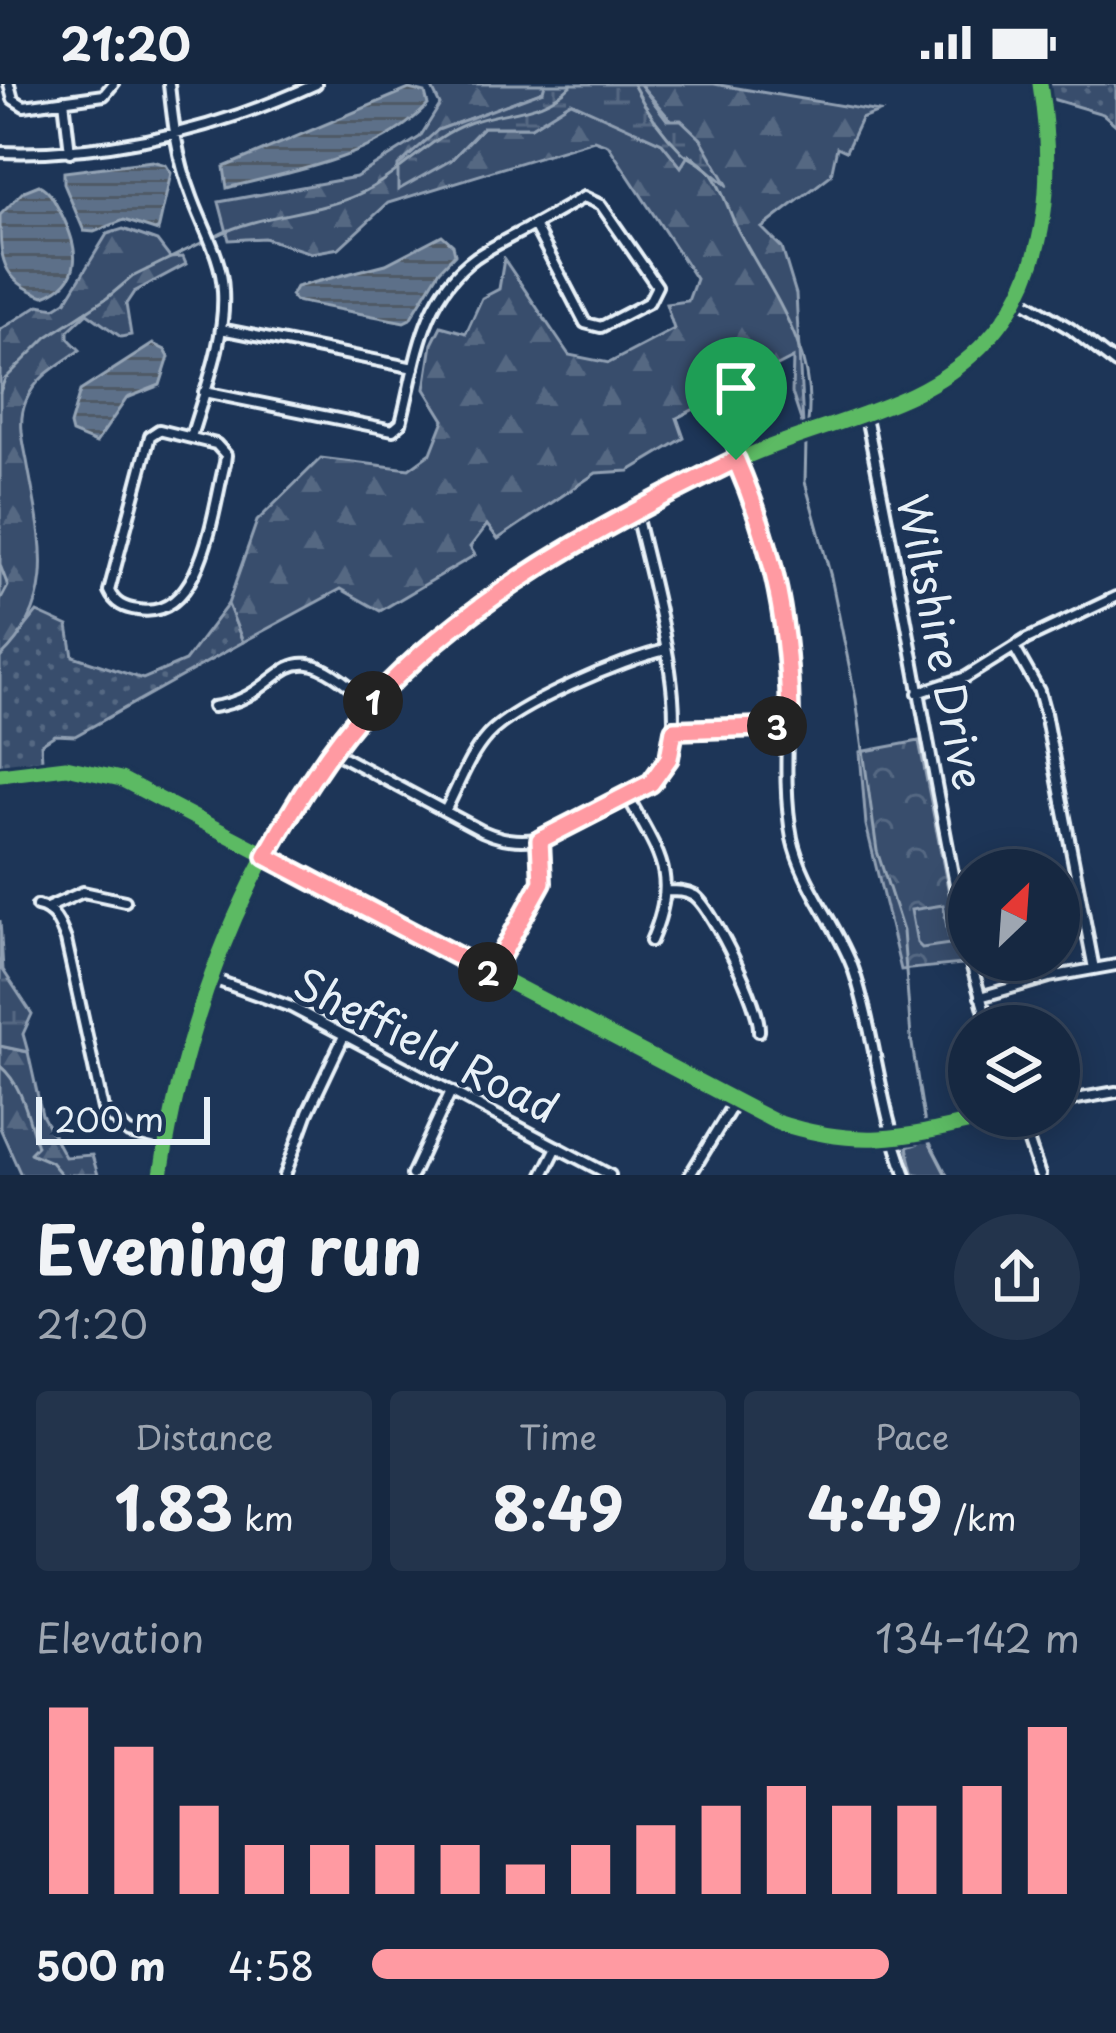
<!DOCTYPE html>
<html lang="en">
<head>
<meta charset="utf-8">
<style>
	:root { --surface:#162841; --page:#23344c; --text:#f1f3f6; --muted:#9ea6b1; --line:#35445a; --accent:#ff9aa2 }
	body { margin:0; font-family:"Playpen Sans",sans-serif; background:var(--page); color:var(--text); height:100vh; display:flex; flex-direction:column; font-size:45px; white-space:nowrap }
	* { box-sizing:border-box; margin:0 }
	p { font-size:39px; color:var(--muted) }
	.icon { flex:none; width:66px; height:66px; fill:none; stroke:currentColor; stroke-width:2; stroke-linecap:round; stroke-linejoin:round }
	.map { position:relative; height:1091px; overflow:hidden }
	.details { display:flex; flex-direction:column; background:var(--surface); flex:1 }
	.details>* { flex:none }
	.needle { width:78px; rotate:25deg }
	.fabs { position:absolute; left:948px; top:765px; display:grid; gap:24px }
	.fabs a { display:grid; place-items:center; width:132px; height:132px; border-radius:50%; background:var(--surface); box-shadow:0 6px 30px #0003,0 0 0 3px var(--line); font-size:60px }
	.scale { position:absolute; left:36px; bottom:30px; width:174px; box-sizing:border-box; padding-left:12px; border:6px solid #e8f1f8; border-top:0; font-size:33px; line-height:42px; white-space:nowrap; color:#e8f1f8; -webkit-text-stroke:9px #1d3557; paint-order:stroke }
	.pin { position:absolute; display:grid; place-items:center; width:102px; height:102px; color:#fff; margin:-123px -51px; border-radius:50% 50% 50% 0; rotate:-45deg; box-shadow:0 0 12px #0007 }
	.pin .icon { rotate:45deg }
	.km { position:absolute; width:60px; height:60px; margin:-30px; border-radius:50%; background:#222; color:#fff; font-size:33px; line-height:60px; text-align:center }
	.round { display:grid; place-items:center; flex:none; width:126px; height:126px; border-radius:63px; background:var(--page) }
	.summary { display:flex; align-items:center; justify-content:space-between; height:204px; padding:0 36px }
	h1 { font-size:66px; font-weight:700; line-height:90px }
	.metrics { display:grid; grid-template-columns:repeat(3,1fr); gap:18px; height:204px; padding:12px 36px }
	.metrics div { display:grid; align-content:center; border-radius:12px; background:var(--page); text-align:center }
	.metrics b { font-size:60px; font-weight:700 }
	.metrics small { font-size:33px; font-weight:400 }
	.metrics p { font-size:33px }
	.chart { height:336px; padding:24px 36px }
	.chart p { display:flex; justify-content:space-between }
	.chart svg { width:100%; height:216px; margin-top:12px; stroke:var(--accent); stroke-width:6 }
	ul { padding:0 36px; list-style:none; font-size:39px }
	li { display:grid; grid-template-columns:192px 144px 1fr; align-items:center; height:90px }
	li i { height:30px; border-radius:15px; background:var(--accent) }
	.status { display:flex; justify-content:space-between; align-items:center; height:84px; padding:0 60px; background:var(--surface); direction:ltr }
	.status svg { height:33px; fill:currentColor }
	.map>svg:first-child { display:block }
	.grass { fill:url(#grass-dots); stroke:#909fb2; stroke-width:3 }
	.forest { fill:url(#forest-firs); stroke:#909fb2; stroke-width:3 }
	.wetland { fill:url(#wetland-marsh); stroke:#909fb2; stroke-width:3 }
	.park { fill:url(#park-crowns); stroke:#909fb2; stroke-width:3 }
	.pitch { fill:#374d6c; stroke:#909fb2; stroke-width:3 }
	.water { fill:url(#water-rules); stroke:#95a4b5; stroke-width:3 }
	.lines { fill:none; stroke-linecap:round; stroke-linejoin:round }
	.stream { stroke:#95a4b5; stroke-width:3 }
	.minor-casing { stroke:#e8f1f8; stroke-width:16 }
	.minor { stroke:#1d3557; stroke-width:8 }
	.cycleway-casing { stroke:#1d3557; stroke-width:22 }
	.cycleway { stroke:#5cba63; stroke-width:15 }
	.route-casing { stroke:#fff; stroke-width:24 }
	.route { stroke:#ff9aa2; stroke-width:15 }
	.labels { text-anchor:middle; stroke-width:10; stroke-linejoin:round; paint-order:stroke }
	.street-label { font-size:42px; fill:#e8f1f8; stroke:#1d3557 }
</style>
</head>
<body>
<div class="status"><b>21:20</b><svg viewBox="0 0 49 12"><path d="M0 12V9h3v3zM5 12V6h3v6zM10 12V3h3v9zM15 12V0h3v12zM26 1h20v11H26zM47 4h2v5h-2z"/></svg></div>
<div class="map">
<svg width="1116" height="1091" viewBox="0 0 1116 1091">
	<defs>
		<pattern id="grass-dots" width="8" height="8" patternUnits="userSpaceOnUse" patternTransform="scale(3)"><rect width="8" height="8" fill="#374d6c"/><path d="M2 2h.1M6 6h.1" fill="none" stroke="#546782" stroke-width="1.8" stroke-linecap="round"/></pattern>
		<pattern id="forest-firs" width="22" height="20" patternUnits="userSpaceOnUse" patternTransform="scale(3)"><rect width="22" height="20" fill="#374d6c"/><path d="M5 1l3.5 6h-7zM16 11l3.5 6h-7z" fill="#546782"/></pattern>
		<pattern id="wetland-marsh" width="20" height="14" patternUnits="userSpaceOnUse" patternTransform="scale(3)"><rect width="20" height="14" fill="#374d6c"/><path d="M1 5h8M5 5V1M11 12h8M15 12V8" fill="none" stroke="#546782"/></pattern>
		<pattern id="park-crowns" width="20" height="18" patternUnits="userSpaceOnUse" patternTransform="scale(3)"><rect width="20" height="18" fill="#374d6c"/><path d="M2 6a3 3 0 1 1 6 0M12 15a3 3 0 1 1 6 0" fill="none" stroke="#546782"/></pattern>
		<pattern id="water-rules" width="6" height="5" patternUnits="userSpaceOnUse" patternTransform="scale(3)"><rect width="6" height="5" fill="#5d7089"/><path d="M0 2.5h6" fill="none" stroke="#505a66"/></pattern>
	</defs>
	<rect width="100%" height="100%" fill="#1d3557"/>
	<filter id="ink" filterUnits="userSpaceOnUse"><feTurbulence type="fractalNoise" baseFrequency=".00833" numOctaves="2"/><feDisplacementMap in="SourceGraphic" scale="24" xChannelSelector="R" yChannelSelector="G"/><feConvolveMatrix kernelMatrix="1 2 1 2 8 2 1 2 1" color-interpolation-filters="sRGB"/></filter>
	<g filter="url(#ink)">
		<!-- grass -->
		<path class="grass" d="M 1041,0 L 1116,0 L 1116,41 L 1103,30 L 1042,12 Z
			M 228,520 L 243,558 L 75,652 L 55,651 L 41,660 L 42,676 L 0,683 L 0,574 L 37,528 L 68,542 L 73,572 L 143,595 L 185,577 Z"/>
		<!-- forest -->
		<path class="forest" d="M 430,0 L 545,0 L 544,7 L 438,46 L 451,76 L 483,43 L 531,43 L 571,17 L 662,59 L 681,82 L 688,70 L 724,99 L 640,0 L 714,0 L 879,28 L 861,35 L 846,67 L 837,63 L 831,91 L 762,144 L 782,164 L 796,210 L 803,342 L 792,309 L 793,274 L 677,334 L 684,354 L 629,387 L 596,389 L 498,455 L 487,441 L 470,463 L 475,471 L 380,527 L 341,505 L 243,558 L 228,520 L 257,437 L 321,374 L 409,385 L 431,369 L 444,336 L 425,305 L 432,260 L 441,242 L 466,249 L 482,214 L 499,205 L 504,175 L 569,271 L 609,279 L 674,245 L 666,220 L 688,217 L 696,195 L 608,61 L 594,56 L 388,119 L 339,164 L 311,169 L 264,154 L 229,156 L 219,118 L 356,93 L 420,53 L 440,21 Z
			M 123,145 L 157,157 L 170,174 L 183,173 L 186,180 L 134,208 L 126,220 L 131,251 L 121,253 L 87,229 L 68,247 L 68,254 L 80,266 C 59,281 36,292 26,317 C 17,339 24,359 28,382 C 41,455 60,517 0,574 L 0,246 L 39,221 L 55,224 L 66,217 L 107,150 Z
			M 0,962 L 28,968 L 42,1031 L 65,1073 L 92,1071 L 98,1091 L 21,1091 L 0,1044 Z"/>
		<!-- wetland -->
		<path class="wetland" d="M 545,0 L 640,0 L 667,36 L 681,36 L 701,55 L 728,102 L 689,70 L 681,83 L 662,59 L 571,18 L 531,43 L 483,43 L 451,76 L 398,106 L 398,82 L 438,46 L 543,7 Z
			M 0,836 L 3,886 L 32,930 L 23,950 L 28,968 L 0,962 Z"/>
		<!-- park -->
		<path class="park" d="M 919,657 L 963,880 L 901,886 L 866,741 L 860,668 Z
			M 928,1056 L 929,1057 L 947,1091 L 914,1091 L 907,1063 Z"/>
		<!-- pitch -->
		<path class="pitch" d="M 943,821 L 950,860 L 922,864 L 917,859 L 911,826 Z"/>
		<!-- water -->
		<path class="water" d="M 409,5 L 425,9 L 428,21 C 376,75 296,86 227,104 L 224,83 Z
			M 152,77 L 166,81 L 171,89 L 158,147 L 124,136 L 94,148 L 84,147 L 64,100 L 64,88 Z
			M 39,101 C 51,107 55,119 62,131 C 78,163 85,197 44,212 C 0,197 0,172 0,131 L 24,107 Z
			M 442,151 L 453,161 L 455,170 L 440,186 L 410,235 L 404,238 L 295,217 L 291,212 L 296,203 L 386,180 Z
			M 153,260 L 165,266 L 169,273 L 160,301 L 127,314 L 96,359 L 72,349 L 70,341 L 80,307 Z"/>
		<g class="lines">
			<!-- stream -->
			<path class="stream" d="M 633,0 C 645,24 663,49 682,68 C 690,76 703,78 711,89 C 724,107 729,129 739,148 C 771,208 817,266 808,338
				M 216,152 C 262,129 313,131 359,110 C 399,92 429,53 469,39 C 506,25 542,31 572,0
				M 0,308 L 5,295 L 47,253 L 107,214 L 132,193 L 203,158
				M 806,358 L 805,398 L 831,493 L 856,615 L 877,767 L 903,847 L 911,954 L 925,1041
				M 0,481 L 8,502 L 0,517
				M 0,982 C 23,1001 28,1034 37,1062 L 30,1069 L 51,1078 L 62,1091
				M 928,1056 L 946,1091"/>
			<defs>
				<path id="minor" d="M 9,0 L 13,15 L 24,22 L 104,11 L 113,0
					M 169,0 C 173,38 177,74 191,110 C 202,142 222,173 223,207 C 226,256 204,308 191,353
					M 64,16 L 70,68
					M 0,68 C 111,72 215,46 316,0
					M 584,113 L 601,121 L 657,202 L 649,218 L 601,243 L 585,239 L 534,141 Z
					M 1017,213 L 1071,245 L 1116,280
					M 221,245 L 414,284
					M 204,308 L 393,346 L 401,339 C 417,278 420,213 476,173 C 494,161 515,151 534,141
					M 718,315 C 740,393 774,463 785,543 C 794,612 779,687 792,754 C 802,802 838,841 854,887 C 876,953 880,1026 906,1091
					M 861,329 L 867,338 C 905,514 932,693 969,870
					M 159,346 L 216,360 L 226,371 L 225,379 C 213,424 203,537 138,526 C 124,524 115,520 109,507 L 150,352 Z
					M 1014,563 L 1039,607 L 1045,629 L 1094,885
					M 918,609 L 966,593 L 1027,555 L 1116,513
					M 213,623 C 292,612 277,533 370,620
					M 674,647 L 790,642
					M 332,667 L 482,747 C 522,765 551,754 587,735 C 612,721 648,710 664,684 C 694,636 648,486 636,430
					M 0,691 L 66,683 L 121,695 L 776,1038 C 865,1067 910,1052 997,1032
					M 628,713 C 659,771 680,791 651,857
					M 445,727 C 458,703 468,673 487,652 C 515,621 624,575 666,566
					M 667,807 C 677,807 686,807 695,812 C 713,825 761,924 759,947
					M 37,822 C 54,825 60,840 66,856 L 103,1025 L 129,1049 L 166,1058
					M 47,824 L 83,808 L 125,817
					M 970,876 L 989,942
					M 491,890 C 514,845 551,808 540,756
					M 210,894 L 291,923 L 610,1091
					M 980,913 L 1049,893 L 1116,881
					M 1059,1018 L 1116,1008
					M 1020,1032 L 1040,1091
					M 161,1091 C 192,890 280,688 439,554 C 490,511 548,479 607,446 C 651,421 696,395 743,374 C 798,349 859,336 913,310 C 1042,247 1060,128 1040,0
					M 285,1091 L 308,1028 L 344,952
					M 412,1091 L 451,1007
					M 543,1091 L 557,1063
					M 690,1091 L 734,1019"/>
			</defs>
			<!-- minor casing -->
			<use href="#minor" class="minor-casing"/>
			<!-- minor -->
			<use href="#minor" class="minor"/>
			<defs>
				<path id="cycleway" d="M 0,691 L 66,683 L 121,695 L 776,1038 C 865,1067 910,1052 997,1032
					M 161,1091 C 192,890 280,688 439,554 C 490,511 548,479 607,446 C 651,421 696,395 743,374 C 798,349 859,336 913,310 C 1042,247 1060,128 1040,0"/>
			</defs>
			<!-- cycleway casing -->
			<use href="#cycleway" class="cycleway-casing"/>
			<!-- cycleway -->
			<use href="#cycleway" class="cycleway"/>
		</g>
	</g>
	<g class="lines" filter="url(#ink)">
		<defs>
			<path id="route" d="M 736,376 C 775,466 790,545 790,642 L 674,646 L 669,674 L 651,699 L 540,756 L 542,798 L 491,890 L 266,772 C 296,718 328,665 370,620 C 468,513 607,439 736,376 Z"/>
		</defs>
		<!-- route casing -->
		<use href="#route" class="route-casing"/>
		<!-- route -->
		<use href="#route" class="route"/>
	</g>
	<g class="labels">
		<!-- street labels -->
		<g class="street-label">
			<text transform="translate(940 558) rotate(79)" y="15">Wiltshire Drive</text>
			<text transform="translate(426 962) rotate(27)" y="15">Sheffield Road</text>
		</g>
	</g>
</svg>
<div class="fabs">
<a><svg class="needle" viewBox="-14 -14 28 28"><path d="M0-13l5 13h-10z" fill="#e53935"/><path d="M0 13l5-13h-10z" fill="#9ea6b1"/></svg></a>
<a><svg class="icon" aria-label="layers" viewBox="0 0 24 24"><path d="M12 4l9 5-9 5-9-5zM3 14l9 5 9-5"/></svg></a>
</div>
<div class="scale">200 m</div>
<div class="pin" style="left:736px;top:376px;background:#1e9e55"><svg class="icon" aria-label="arrive" viewBox="0 0 24 24"><path d="M6 21V4h12l-3 4 3 4H6"/></svg></div>
<b class="km" style="left:373px;top:617px">1</b>
<b class="km" style="left:488px;top:888px">2</b>
<b class="km" style="left:777px;top:642px">3</b>
</div>
<section class="details">
<div class="summary"><div><h1>Evening run</h1><p>21:20</p></div><a class="round"><svg class="icon" aria-label="share" viewBox="0 0 24 24"><path d="M12 15V3M7 8l5-5 5 5M5 13v7h14v-7"/></svg></a></div>
<div class="metrics">
<div><p>Distance</p><b>1.83<small> km</small></b></div>
<div><p>Time</p><b>8:49</b></div>
<div><p>Pace</p><b>4:49<small> /km</small></b></div>
</div>
<div class="chart"><p><span>Elevation</span>134–142 m</p>
<svg viewBox="0 0 160 44" preserveAspectRatio="none"><path d="M5 44V6M15 44V14M25 44V26M35 44V34M45 44V34M55 44V34M65 44V34M75 44V38M85 44V34M95 44V30M105 44V26M115 44V22M125 44V26M135 44V26M145 44V22M155 44V10"/></svg>
</div>
<ul>
<li><b>500 m</b>4:58<i style="width:73%"></i></li>
</ul>
</section>
</body>
</html>
